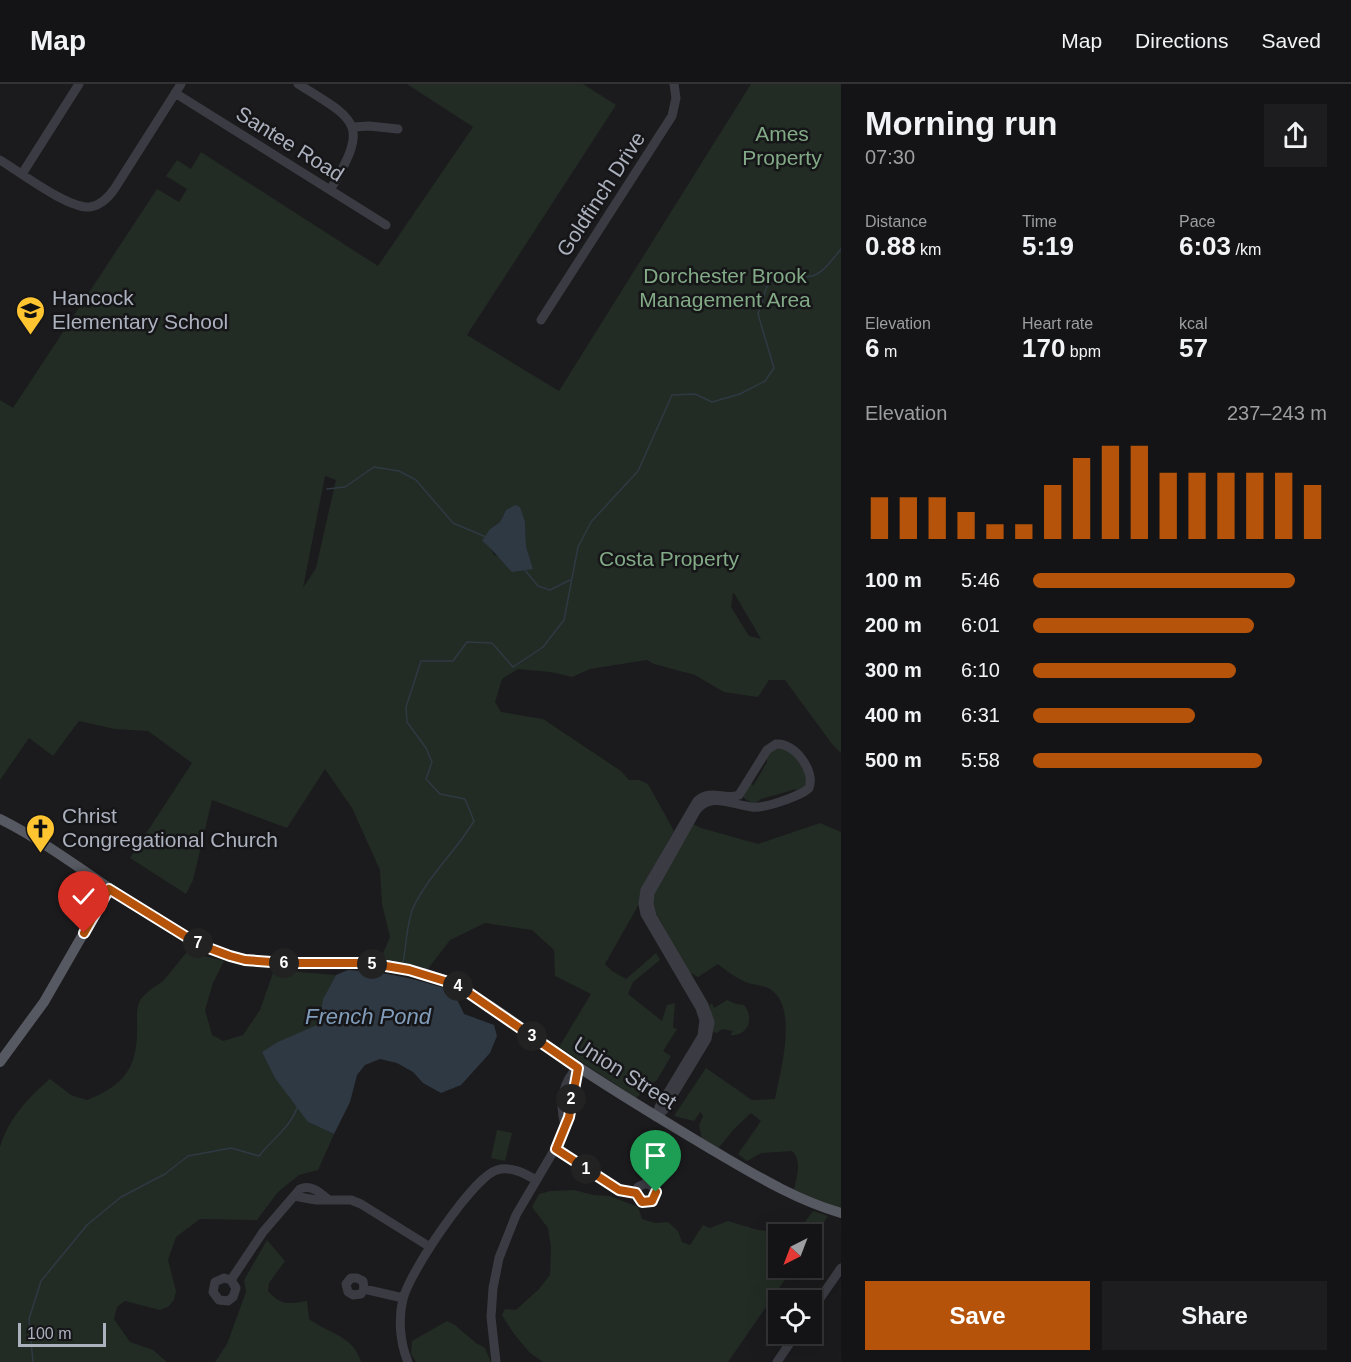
<!DOCTYPE html>
<html lang="en">
<head>
<meta charset="utf-8">
<style>
	:root { --surface:#141416; --page:#1d1d1f; --text:#f1f3f6; --muted:#9d9ea1; --line:#333335; --accent:#b45309 }
	body { margin:0; font-family:Helvetica,sans-serif; background:var(--page); color:var(--text); height:100vh; display:flex; flex-direction:column; font-size:22px; white-space:nowrap }
	* { box-sizing:border-box; margin:0 }
	p { font-size:20px; color:var(--muted) }
	.icon { flex:none; width:33px; height:33px; fill:none; stroke:currentColor; stroke-width:2; stroke-linecap:round; stroke-linejoin:round }
	.map { position:relative; flex:1; overflow:hidden }
	.panel { display:flex; flex-direction:column; background:var(--surface); width:510px }
	.panel>* { flex:none }
	.needle { width:39px; rotate:222deg }
	.buttons { position:absolute; left:768px; top:1140px; display:grid; gap:12px }
	.buttons a { display:grid; place-items:center; width:54px; height:54px; border-radius:0px; background:var(--surface); box-shadow:0 6px 24px #0002,0 0 0 2px var(--line); font-size:30px }
	.scale { position:absolute; left:18px; bottom:15px; width:88px; box-sizing:border-box; padding-left:6px; border:3px solid #acb1be; border-top:0; font-size:16px; line-height:21px; white-space:nowrap; color:#acb1be; -webkit-text-stroke:4px #161619; paint-order:stroke }
	.pin { position:absolute; display:grid; place-items:center; width:51px; height:51px; color:#fff; margin:-62px -26px; border-radius:50% 50% 50% 0; rotate:-45deg; box-shadow:0 0 6px #0007 }
	.pin .icon { rotate:45deg }
	.km { position:absolute; width:30px; height:30px; margin:-15px; border-radius:50%; background:#222; color:#fff; font-size:16px; line-height:30px; text-align:center }
	.round { display:grid; place-items:center; flex:none; width:63px; height:63px; border-radius:0px; background:var(--page) }
	.summary { display:flex; align-items:center; justify-content:space-between; height:102px; padding:0 24px }
	h1 { font-size:33px; font-weight:700; line-height:45px }
	.metrics { display:grid; grid-template-columns:repeat(3,1fr); gap:9px; height:102px; padding:6px 24px }
	.metrics div { display:grid; align-content:center }
	.metrics b { font-size:26px; font-weight:700 }
	.metrics small { font-size:16px; font-weight:400 }
	.metrics p { font-size:16px }
	.chart { height:168px; padding:12px 24px }
	.chart p { display:flex; justify-content:space-between }
	.chart svg { width:100%; height:108px; margin-top:6px; stroke:var(--accent); stroke-width:6 }
	.cta { display:flex; gap:12px; margin-top:auto; padding:12px 24px }
	.cta a { flex:1; height:69px; border-radius:0px; background:var(--accent); color:#fff; font-size:24px; font-weight:700; line-height:69px; text-align:center }
	.cta a+a { background:var(--page); color:var(--text) }
	ul { padding:0 24px; list-style:none; font-size:20px }
	li { display:grid; grid-template-columns:96px 72px 1fr; align-items:center; height:45px }
	li i { height:15px; border-radius:8px; background:var(--accent) }
	header { display:flex; align-items:center; gap:36px; box-sizing:border-box; height:84px; padding:0 30px; background:var(--surface); border-bottom:2px solid var(--line) }
	header strong { font-size:28px }
	nav { display:flex; gap:33px; margin-inline-start:auto; font-size:21px }
	main { display:flex; flex:1; min-height:0 }
	.map>svg:first-child { display:block }
	.green { fill:#222c24; fill-rule:evenodd }
	.water { fill:#2f3943 }
	.lines { fill:none; stroke-linecap:round; stroke-linejoin:round }
	.stream { stroke:#2f3943; stroke-width:1.5 }
	.minor { stroke:#3b3c43; stroke-width:9 }
	.major { stroke:#575962; stroke-width:10 }
	.route-casing { stroke:#fff; stroke-width:12 }
	.route { stroke:#b45309; stroke-width:8 }
	.labels { text-anchor:middle; stroke-width:5; stroke-linejoin:round; paint-order:stroke }
	.park-label { font-size:21px; fill:#82aa86; stroke:#161619 }
	.street-label { font-size:21px; fill:#acb1be; stroke:#161619 }
	.poi-label { font-size:21px; fill:#acb1be; stroke:#161619; text-anchor:start }
	.water-label { font-size:22px; font-style:italic; fill:#819dbb; stroke:#161619 }
</style>
</head>
<body>
<header>
<strong>Map</strong>
<nav><a>Map</a><a>Directions</a><a>Saved</a></nav>
</header>
<main>
<div class="map">
<svg width="841" height="1278" viewBox="0 0 841 1278">
	<rect width="100%" height="100%" fill="#1b1b1d"/>
	<!-- green -->
	<path class="green" d="M 407,0 L 583,0 L 616,21 L 467,251 L 559,307 L 751,0 L 841,0 L 841,669 L 832,660 L 785,596 L 769,596 L 758,613 L 724,608 L 695,591 L 654,580 L 647,576 L 590,585 L 572,593 L 551,588 L 518,585 L 502,595 L 495,618 L 501,628 L 543,635 L 621,687 L 629,696 L 639,696 L 648,700 L 674,747 L 643,801 L 639,820 L 605,880 L 612,887 L 626,895 L 656,869 L 660,876 L 633,898 L 628,910 L 662,937 L 667,921 L 675,919 L 673,944 L 677,945 L 663,967 L 671,972 L 657,996 L 636,1014 L 559,963 L 591,910 L 555,892 L 554,866 L 532,846 L 485,839 L 450,856 L 428,885 L 381,874 L 390,853 L 382,820 L 380,786 L 352,724 L 325,685 L 287,744 L 212,716 L 193,796 L 186,810 L 130,774 L 192,679 L 148,647 L 115,645 L 79,637 L 53,672 L 29,654 L 0,696 L 0,316 L 13,324 L 157,105 L 179,118 L 187,105 L 166,92 L 177,76 L 191,85 L 201,68 L 378,182 L 473,43 ZM 325,392 L 336,396 L 316,484 L 303,504 ZM 506,426 L 525,438 L 526,462 L 533,485 L 494,471 L 489,461 L 490,445 L 500,438 ZM 733,509 L 734,509 L 761,555 L 749,552 L 731,523 Z
		M 784,662 L 806,685 L 808,701 L 796,708 L 796,705 L 761,715 L 754,721 L 744,714 L 744,711 L 751,699 L 753,702 L 767,678 L 767,668 Z
		M 820,739 L 841,748 L 841,1126 L 794,1107 C 796,1094 803,1077 792,1067 L 761,1069 L 747,1077 L 738,1070 L 761,1037 L 751,1029 L 734,1045 L 716,1067 L 703,1059 L 699,1042 L 703,1032 L 700,1028 L 694,1037 L 674,1032 L 706,984 L 752,1016 L 775,1015 C 780,988 800,920 768,904 C 761,901 753,901 745,898 C 735,893 726,887 718,880 L 698,893 L 689,888 L 653,824 L 653,812 L 693,740 L 701,744 L 758,760 Z
		M 187,868 L 224,877 L 213,899 L 205,926 L 212,951 L 223,957 L 243,951 L 260,926 L 274,886 L 336,891 L 323,915 L 319,940 L 296,951 L 308,1038 L 334,1050 L 318,1086 L 299,1091 L 278,1108 L 257,1136 L 200,1135 L 176,1153 L 168,1176 L 176,1207 L 174,1216 L 168,1223 L 160,1226 L 125,1217 L 117,1223 L 114,1235 L 130,1258 L 153,1266 L 167,1278 L 0,1278 L 0,1063 C 8,1036 28,1013 50,995 L 71,1011 L 87,1016 C 125,1001 138,983 137,942 C 137,934 136,922 141,915 C 146,908 156,902 163,897 C 171,888 179,877 187,868 Z
		M 727,916 L 736,920 L 744,921 C 755,934 748,953 730,951 L 733,947 L 722,945 L 717,949 L 713,948 L 710,921 L 712,919 L 714,924 Z
		M 497,1046 L 512,1049 L 505,1077 L 491,1074 Z
		M 574,1106 L 593,1111 L 610,1112 L 638,1123 L 642,1135 L 655,1139 L 668,1138 L 678,1147 L 682,1158 L 690,1161 L 703,1141 L 710,1144 L 728,1137 L 758,1146 L 789,1150 L 778,1150 L 778,1184 L 793,1184 L 728,1278 L 543,1278 L 530,1269 L 514,1250 L 502,1231 L 505,1225 L 516,1226 L 539,1205 L 550,1191 L 551,1164 L 548,1144 L 532,1123 L 539,1110 L 551,1107 Z
		M 813,1127 L 828,1132 L 812,1156 L 812,1150 L 796,1150 Z
		M 267,1156 L 285,1177 L 269,1199 L 268,1207 C 281,1222 289,1220 307,1217 L 309,1235 C 328,1249 354,1252 361,1278 L 215,1278 L 227,1260 L 246,1208 L 244,1196 Z
		M 447,1237 L 455,1241 L 476,1259 L 485,1264 L 491,1278 L 416,1278 L 411,1270 L 412,1257 Z"/>
	<!-- water -->
	<path class="water" d="M 515,421 L 520,423 L 525,438 L 526,462 L 533,485 L 512,488 C 504,480 490,462 482,457 L 490,445 L 500,438 L 506,426 Z
		M 348,886 C 387,888 417,895 453,907 L 464,930 L 494,941 L 497,952 L 490,969 L 461,1001 L 441,1009 L 423,999 L 413,988 L 397,979 L 380,975 L 365,981 L 357,991 L 350,1018 L 334,1050 L 308,1038 L 275,994 L 262,968 L 278,958 L 319,940 L 323,915 L 336,891 Z"/>
	<g class="lines">
		<!-- stream -->
		<path class="stream" d="M 327,405 L 345,403 L 374,383 L 399,387 L 416,396 L 453,439 L 486,453
			M 524,485 L 538,502 L 550,506 L 570,496
			M 403,879 C 406,863 407,838 413,824 C 428,792 456,767 474,737 L 465,715 L 440,710 L 426,695 L 432,678 L 426,664 L 407,638 L 406,623 L 421,577 L 453,577 L 467,558 L 492,559 L 513,583 L 543,563 L 564,536 L 578,463 L 591,438 L 638,387 L 672,311 L 695,310 L 712,318 L 740,310 L 765,297 L 774,284 L 758,230 L 767,202 L 782,192 C 819,195 818,193 841,165
			M 33,1278 L 29,1235 L 41,1197 L 87,1141 L 121,1113 L 165,1090 L 188,1072 L 231,1064 L 259,1072 C 272,1055 290,1044 297,1024"/>
		<!-- minor -->
		<path class="minor" d="M 298,0 C 358,37 370,40 330,106
			M 175,9 L 386,141
			M 353,43 L 369,42 L 398,45
			M 0,76 C 20,88 68,125 90,123 C 102,121 109,113 115,104 L 181,0
			M 22,90 L 79,0
			M 541,236 L 672,32 L 676,14 L 674,0
			M 776,660 C 794,658 816,687 809,704 C 801,712 763,725 752,723 C 732,721 710,707 696,727 L 650,809 L 649,820 L 652,832 L 704,921 L 710,938 L 707,955 L 664,1026 L 656,1033 L 659,1023 L 702,952 L 704,936 L 700,924 L 645,830 L 643,820 L 645,806 L 697,717 C 711,704 724,717 739,711 L 767,666 Z
			M 565,1041 C 559,1022 562,996 578,984
			M 556,1065 L 619,1106 L 637,1109 L 642,1118 L 652,1117 L 656,1109 L 654,1103 L 646,1099 L 638,1103 L 637,1109
			M 294,1112 L 316,1116 L 351,1116 L 361,1120 L 430,1163
			M 231,1196 L 224,1194 L 215,1198 L 213,1208 L 219,1216 L 228,1217 L 233,1213 L 236,1204 L 231,1196 L 263,1148 L 300,1105 C 311,1100 320,1109 329,1116
			M 364,1205 L 363,1197 L 357,1194 L 351,1194 L 346,1200 L 348,1208 L 353,1211 L 361,1210 L 364,1205 L 403,1214
			M 812,1226 L 841,1184
			M 408,1278 C 400,1259 398,1235 403,1215 C 409,1189 473,1093 497,1086 C 511,1082 524,1089 536,1096
			M 496,1278 L 491,1233 L 493,1204 L 499,1174 L 516,1131 L 562,1053 L 569,1033 L 578,984
			M 777,1278 L 796,1250"/>
		<!-- major -->
		<path class="major" d="M 0,735 C 56,763 109,807 164,840 C 183,851 202,863 223,870 C 270,884 317,876 365,879 C 392,880 433,889 457,902 C 490,919 521,944 552,965 C 603,1001 656,1032 709,1064 C 752,1089 793,1115 841,1129
			M 0,978 L 44,918 L 109,805"/>
	</g>
	<g class="lines">
		<defs>
			<path id="route" d="M 84,849 L 109,805 L 198,860 L 230,872 L 245,876 L 285,879 L 369,879 L 409,886 L 448,898 L 469,909 L 578,984 L 569,1033 L 556,1065 L 619,1106 L 636,1109 L 642,1118 L 652,1117 L 656,1108"/>
		</defs>
		<!-- route casing -->
		<use href="#route" class="route-casing"/>
		<!-- route -->
		<use href="#route" class="route"/>
	</g>
	<!-- icons -->
	<defs>
		<symbol id="school-pin" viewBox="-11 -11 22 30"><path d="M0 17L-7.5 6A9.5 9.5 0 1 1 7.5 6Z" fill="#ffc531" stroke="#161619"/><path d="M0-5L7-2L0 1L-7-2ZM-4 1L0 2.5L4 1V4Q0 6-4 4Z" fill="#111"/></symbol>
		<symbol id="church-pin" viewBox="-11 -11 22 30"><path d="M0 17L-7.5 6A9.5 9.5 0 1 1 7.5 6Z" fill="#ffc531" stroke="#161619"/><path d="M-1.2-6h2.4v3.5h3.3v2.4h-3.3V6h-2.4V-.1h-3.3v-2.4h3.3Z" fill="#111"/></symbol>
	</defs>
	<g fill-rule="evenodd">
		<use href="#school-pin" x="14" y="210" width="33" height="45"/>
		<use href="#church-pin" x="24" y="728" width="33" height="45"/>
	</g>
	<g class="labels">
		<!-- park labels -->
		<g class="park-label">
			<text x="782" y="57">Ames<tspan x="782" dy="24">Property</tspan></text>
			<text x="725" y="199">Dorchester Brook<tspan x="725" dy="24">Management Area</tspan></text>
			<text x="669" y="482">Costa Property</text>
		</g>
		<!-- street labels -->
		<g class="street-label">
			<text transform="translate(290 60) rotate(32)" y="7">Santee Road</text>
			<text transform="translate(601 110) rotate(-57)" y="7">Goldfinch Drive</text>
			<text transform="translate(625 989) rotate(32)" y="7">Union Street</text>
		</g>
		<!-- poi labels -->
		<g class="poi-label">
			<text x="52" y="221">Hancock<tspan x="52" dy="24">Elementary School</tspan></text>
			<text x="62" y="739">Christ<tspan x="62" dy="24">Congregational Church</tspan></text>
		</g>
		<!-- water labels -->
		<g class="water-label">
			<text x="368" y="940">French Pond</text>
		</g>
	</g>
</svg>
<div class="buttons">
<a><svg class="needle" viewBox="-14 -14 28 28"><path d="M0-13l5 13h-10z" fill="#e53935"/><path d="M0 13l5-13h-10z" fill="#9d9ea1"/></svg></a>
<a><svg class="icon" aria-label="locate" viewBox="0 0 24 24"><circle cx="12" cy="12" r="6"/><path d="M12 2v4M12 18v4M2 12h4M18 12h4"/></svg></a>
</div>
<div class="scale">100 m</div>
<div class="pin" style="left:656px;top:1108px;background:#1e9e55"><svg class="icon" aria-label="arrive" viewBox="0 0 24 24"><path d="M6 21V4h12l-3 4 3 4H6"/></svg></div>
<div class="pin" style="left:84px;top:849px;background:#d93025"><svg class="icon" aria-label="check" viewBox="0 0 24 24"><path d="M5 12l5 5 9-10"/></svg></div>
<b class="km" style="left:586px;top:1085px">1</b>
<b class="km" style="left:571px;top:1015px">2</b>
<b class="km" style="left:532px;top:952px">3</b>
<b class="km" style="left:458px;top:902px">4</b>
<b class="km" style="left:372px;top:880px">5</b>
<b class="km" style="left:284px;top:879px">6</b>
<b class="km" style="left:198px;top:859px">7</b>
</div>
<section class="panel">
<div class="summary"><div><h1>Morning run</h1><p>07:30</p></div><a class="round"><svg class="icon" aria-label="share" viewBox="0 0 24 24"><path d="M12 15V3M7 8l5-5 5 5M5 13v7h14v-7"/></svg></a></div>
<div class="metrics">
<div><p>Distance</p><b>0.88<small> km</small></b></div>
<div><p>Time</p><b>5:19</b></div>
<div><p>Pace</p><b>6:03<small> /km</small></b></div>
</div>
<div class="metrics">
<div><p>Elevation</p><b>6<small> m</small></b></div>
<div><p>Heart rate</p><b>170<small> bpm</small></b></div>
<div><p>kcal</p><b>57</b></div>
</div>
<div class="chart"><p><span>Elevation</span>237–243 m</p>
<svg viewBox="0 0 160 44" preserveAspectRatio="none"><path d="M5 44V27M15 44V27M25 44V27M35 44V33M45 44V38M55 44V38M65 44V22M75 44V11M85 44V6M95 44V6M105 44V17M115 44V17M125 44V17M135 44V17M145 44V17M155 44V22"/></svg>
</div>
<ul>
<li><b>100 m</b>5:46<i style="width:89%"></i></li>
<li><b>200 m</b>6:01<i style="width:75%"></i></li>
<li><b>300 m</b>6:10<i style="width:69%"></i></li>
<li><b>400 m</b>6:31<i style="width:55%"></i></li>
<li><b>500 m</b>5:58<i style="width:78%"></i></li>
</ul>
<div class="cta"><a>Save</a><a>Share</a></div>
</section>
</main>
</body>
</html>
